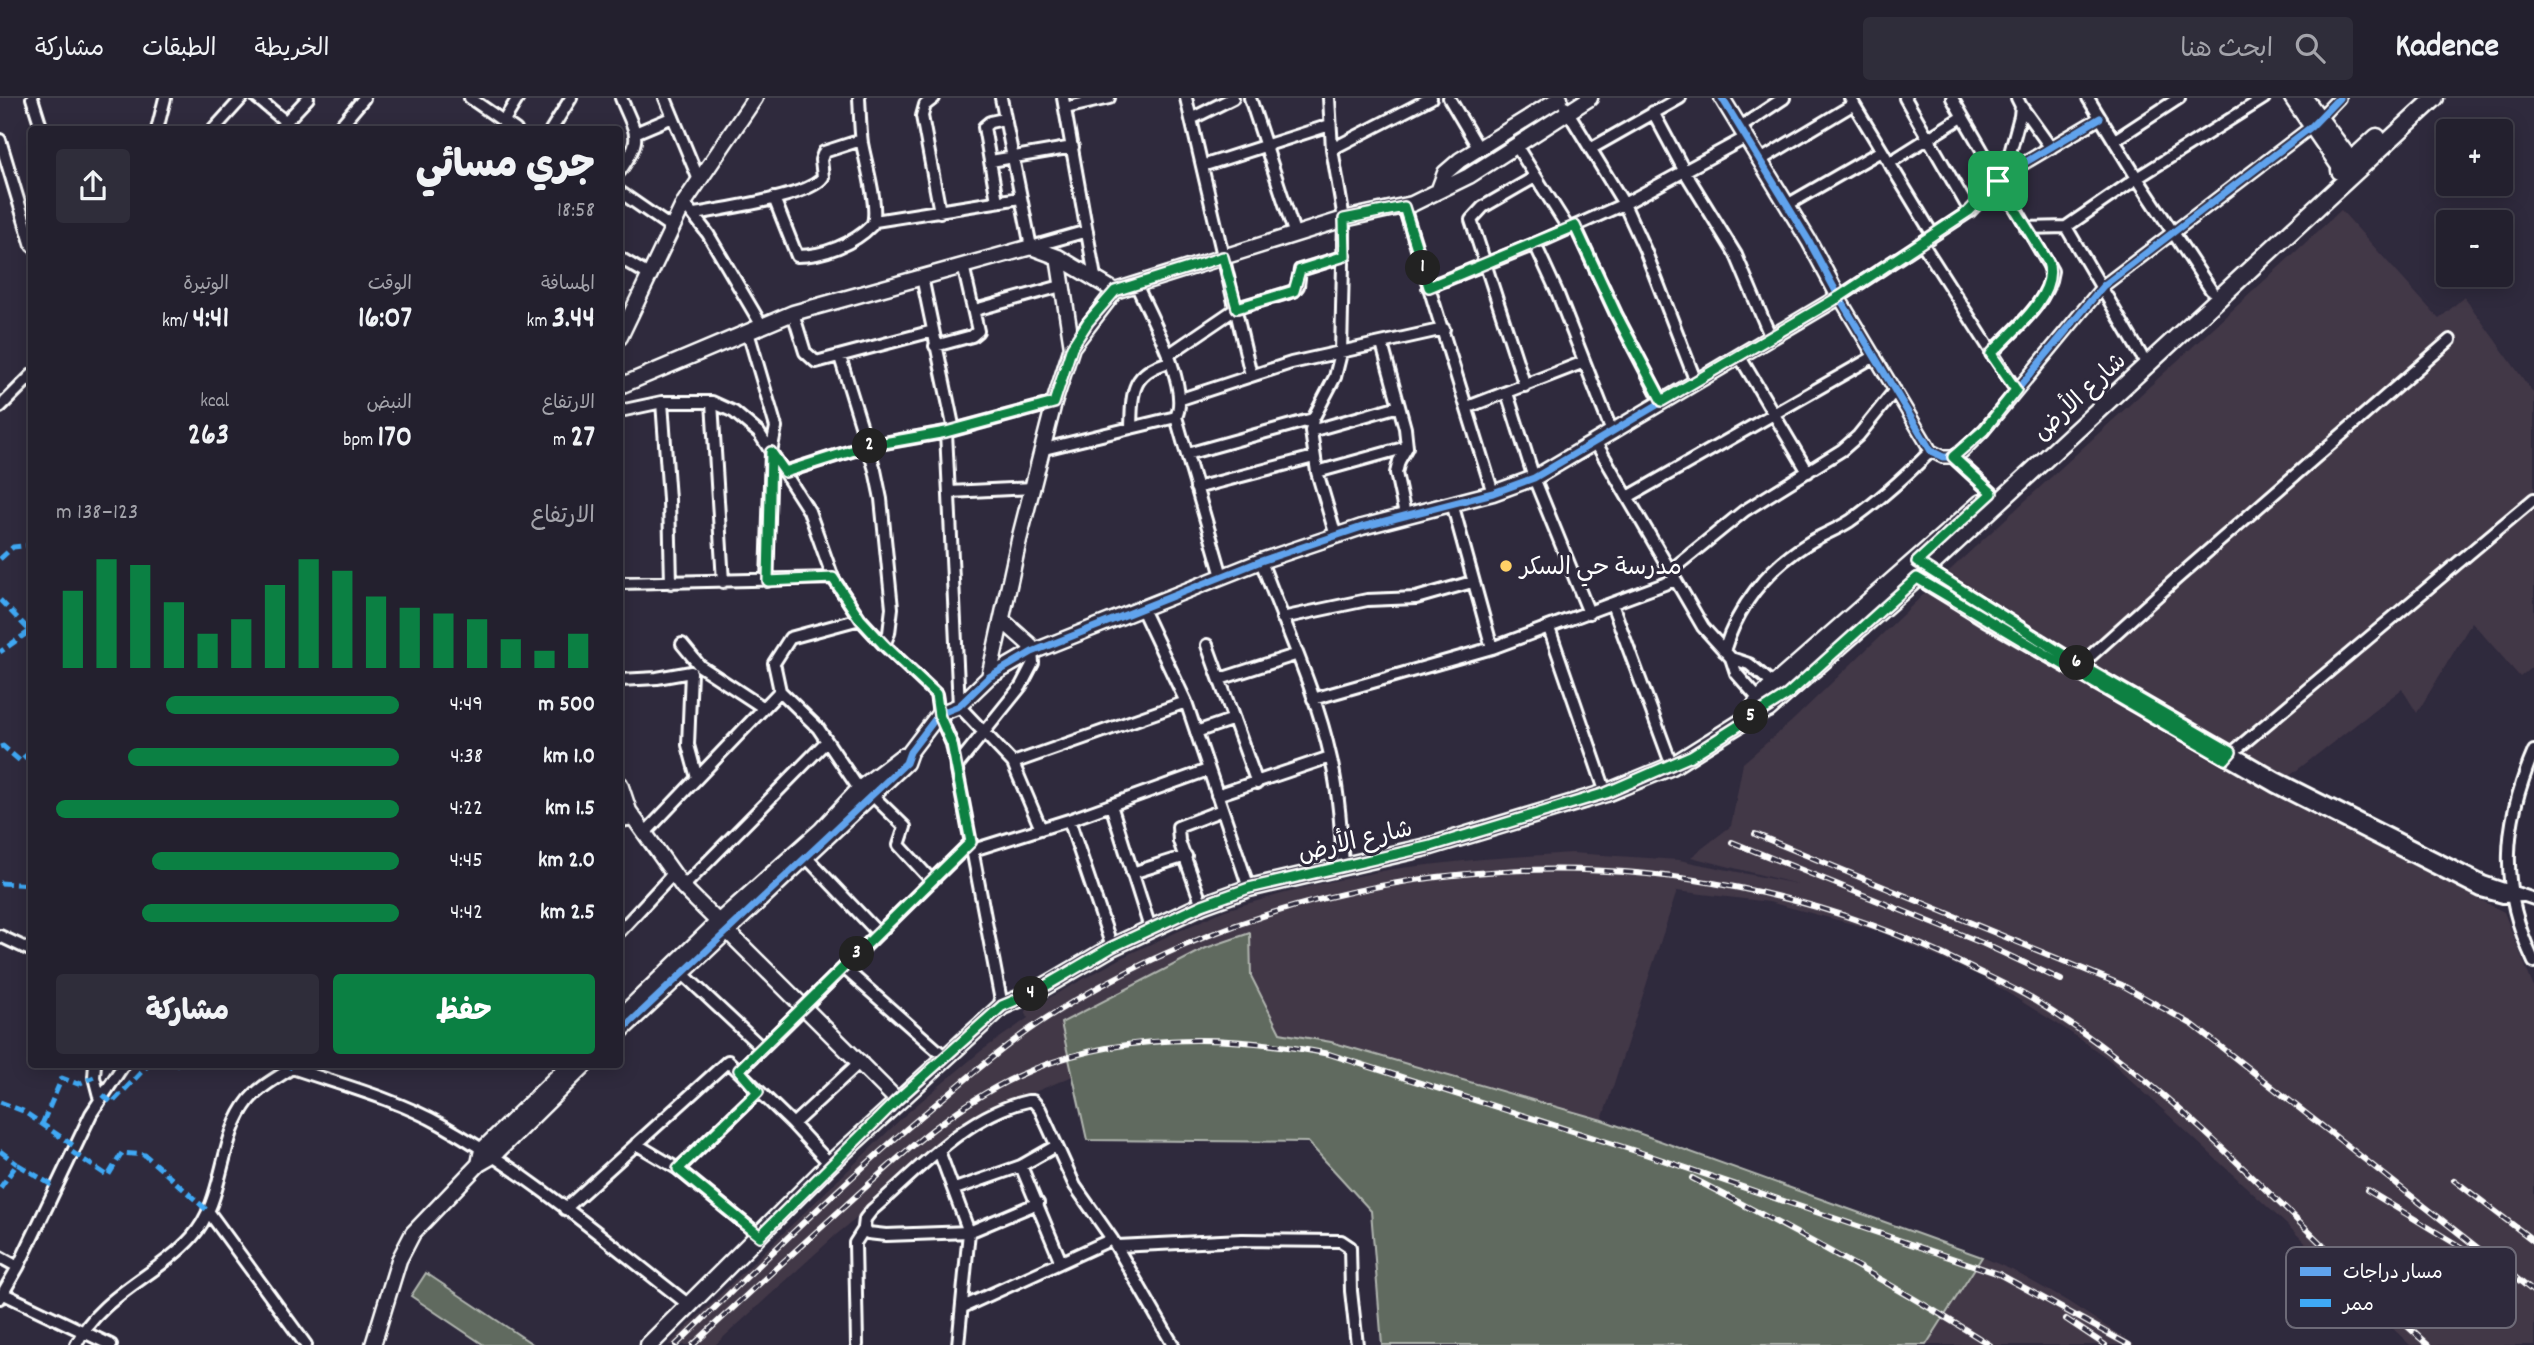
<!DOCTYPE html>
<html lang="ar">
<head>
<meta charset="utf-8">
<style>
	:root { --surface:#23202e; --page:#2f2d3a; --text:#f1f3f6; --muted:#a3a3aa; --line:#403e4a; --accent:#0b8043 }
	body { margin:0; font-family:Dekko,"Playpen Sans Arabic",sans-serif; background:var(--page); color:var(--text); direction:rtl; height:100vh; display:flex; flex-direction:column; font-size:26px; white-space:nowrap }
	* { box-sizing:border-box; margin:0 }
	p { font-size:23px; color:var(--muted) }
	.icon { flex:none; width:38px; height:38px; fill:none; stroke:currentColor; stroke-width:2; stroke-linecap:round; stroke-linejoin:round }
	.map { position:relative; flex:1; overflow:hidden; direction:ltr }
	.sheet { position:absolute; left:28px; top:28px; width:595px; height:942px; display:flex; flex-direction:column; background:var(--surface); border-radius:7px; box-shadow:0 4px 18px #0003,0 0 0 2px var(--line); direction:rtl }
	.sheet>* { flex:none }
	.fabs { position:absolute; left:2436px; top:21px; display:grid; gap:14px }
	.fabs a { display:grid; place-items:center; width:77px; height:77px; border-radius:7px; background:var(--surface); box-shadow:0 4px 18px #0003,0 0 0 2px var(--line); font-size:35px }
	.pin { position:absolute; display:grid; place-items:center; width:60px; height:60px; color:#fff; margin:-30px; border-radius:14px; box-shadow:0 4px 10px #0006 }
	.km { position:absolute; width:35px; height:35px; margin:-18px; border-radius:50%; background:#222; color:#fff; font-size:19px; line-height:35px; text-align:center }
	.round { display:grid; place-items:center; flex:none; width:74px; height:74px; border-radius:7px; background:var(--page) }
	.headline { display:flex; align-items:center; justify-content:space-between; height:119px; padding:0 28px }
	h1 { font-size:38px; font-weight:800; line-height:52px }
	.metrics { display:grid; grid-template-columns:repeat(3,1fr); gap:10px; height:119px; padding:7px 28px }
	.metrics div { display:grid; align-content:center }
	.metrics b { font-size:30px; font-weight:800 }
	.metrics small { font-size:19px; font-weight:400 }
	.metrics p { font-size:19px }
	.chart { height:196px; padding:14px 28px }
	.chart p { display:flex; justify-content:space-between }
	.chart svg { width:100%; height:126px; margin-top:7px; stroke:var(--accent); stroke-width:6 }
	.cta { display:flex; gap:14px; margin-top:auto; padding:14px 28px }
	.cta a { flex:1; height:80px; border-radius:7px; background:var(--accent); color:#fff; font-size:28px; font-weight:800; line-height:80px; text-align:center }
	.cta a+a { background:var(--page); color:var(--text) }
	ul { padding:0 28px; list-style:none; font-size:23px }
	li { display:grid; grid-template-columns:112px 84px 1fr; align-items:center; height:52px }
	li i { height:18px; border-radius:9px; background:var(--accent) }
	header { display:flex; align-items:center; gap:42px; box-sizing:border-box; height:98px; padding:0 35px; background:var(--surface); border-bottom:2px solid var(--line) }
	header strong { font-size:33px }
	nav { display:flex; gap:38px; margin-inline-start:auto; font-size:24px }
	.search { width:490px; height:63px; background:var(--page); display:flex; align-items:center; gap:18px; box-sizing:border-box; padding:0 24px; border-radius:7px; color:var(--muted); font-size:26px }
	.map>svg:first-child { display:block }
	.built { fill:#423747 }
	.green { fill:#606b5f; stroke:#b0b5af; stroke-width:2 }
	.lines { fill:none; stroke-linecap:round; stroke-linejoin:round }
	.minor-casing { stroke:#fff; stroke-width:16 }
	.tertiary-casing { stroke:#fff; stroke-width:19 }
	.secondary-casing { stroke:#fff; stroke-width:21 }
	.minor { stroke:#2f2a3d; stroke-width:10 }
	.tertiary { stroke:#2f2a3d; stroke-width:14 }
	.secondary { stroke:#2f2a3d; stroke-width:16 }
	.rail-casing { stroke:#fff; stroke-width:6 }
	.rail { stroke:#2f2a3d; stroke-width:3.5; stroke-dasharray:10; stroke-linecap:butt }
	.quiet { stroke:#3fa9f5; stroke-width:5; stroke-dasharray:10 5; stroke-linecap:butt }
	.cycleway-casing { stroke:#2f2a3d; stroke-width:11 }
	.cycleway { stroke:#60a3ed; stroke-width:7 }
	.route-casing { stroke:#fff; stroke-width:14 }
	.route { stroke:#0b8043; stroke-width:9 }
	.poi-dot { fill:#ffd166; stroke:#2f2a3d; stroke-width:2.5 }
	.labels { text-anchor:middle; stroke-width:6; stroke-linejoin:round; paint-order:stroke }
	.street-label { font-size:24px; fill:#fff; stroke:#2f2a3d }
	.poi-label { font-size:24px; fill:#fff; stroke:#2f2a3d; text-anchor:start }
	.key { fill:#2f2a3d; stroke:#6d6a77; stroke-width:2 }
	.key-label { font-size:19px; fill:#fff }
</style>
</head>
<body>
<header>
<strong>Kadence</strong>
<div class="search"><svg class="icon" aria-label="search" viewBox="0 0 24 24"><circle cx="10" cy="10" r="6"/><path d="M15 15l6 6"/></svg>ابحث هنا</div>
<nav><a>الخريطة</a><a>الطبقات</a><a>مشاركة</a></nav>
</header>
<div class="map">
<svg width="2534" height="1247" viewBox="0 0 2534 1247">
	<rect width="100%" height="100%" fill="#2f2a3d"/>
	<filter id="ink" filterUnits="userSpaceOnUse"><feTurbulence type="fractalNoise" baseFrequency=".0143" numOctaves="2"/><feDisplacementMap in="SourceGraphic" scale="14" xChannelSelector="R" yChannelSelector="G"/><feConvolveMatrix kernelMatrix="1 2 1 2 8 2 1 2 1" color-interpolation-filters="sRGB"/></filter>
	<g filter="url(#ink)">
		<!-- built -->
		<path class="built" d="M 2341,112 L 2439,221 L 2464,199 L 2534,296 L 2534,567 L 2520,579 L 2472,524 L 2417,615 L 2402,591 L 2270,693 L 2504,814 L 2534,890 L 2534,1247 L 2410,1247 L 2286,1126 L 2107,960 L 2064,930 L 1982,879 L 1879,833 L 1769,804 L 1677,793 L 1602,1022 L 1331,944 L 1279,935 L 1251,878 L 1250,836 L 1061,925 L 1073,978 L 992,1012 L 837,1136 L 715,1247 L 668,1247 L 907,1015 L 981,953 L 1028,920 L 1025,913 L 1131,855 L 1225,812 L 1314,787 L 1392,771 L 1482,761 L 1572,755 L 1679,762 L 1797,786 L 1691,759 L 1731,728 L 1743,665 L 1791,624 L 1924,496 Z
			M 1982,1159 L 2012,1172 L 2067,1203 L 2135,1247 L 1926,1247 Z"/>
		<!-- green -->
		<path class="green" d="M 1250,835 L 1251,878 L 1280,935 L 1331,944 L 1602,1022 L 1982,1159 L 1926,1247 L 1382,1247 L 1371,1113 L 1308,1044 L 1087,1042 L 1061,925 L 1206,850 Z
			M 426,1175 L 534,1247 L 484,1247 L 411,1198 Z"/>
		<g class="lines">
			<defs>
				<path id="minor" d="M 32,0 L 42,32
					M 257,0 L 285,23
					M 470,0 L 516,32
					M 665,0 L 699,82
					M 934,0 L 925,7 L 922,18 L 940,114
					M 1001,0 L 1031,149 L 1087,133
					M 1063,0 L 1095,179
					M 1186,0 L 1251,277
					M 1250,0 L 1295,137
					M 1329,0 L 1332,51 L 1344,121 L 1341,255 L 1335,279 L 1313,321 L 1311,333 L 1317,374 L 1336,438
					M 1449,0 L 1479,51
					M 1850,0 L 1933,137
					M 1905,0 L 1970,113
					M 1952,0 L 2052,173 C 2048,206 2012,233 1991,256
					M 2088,0 L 2137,80 L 2211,192
					M 2021,8 L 2051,50
					M 1565,9 L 1624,106 L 1645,152 L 1696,284
					M 1065,10 L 1109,0
					M 1653,14 L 1685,74 L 1736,157 L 1771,240
					M 2100,20 L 2004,77 L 1970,113 L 1839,199 L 1931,353 L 1943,359 L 1953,359 L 1962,354 L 1984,332 L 2103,188 L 2311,29 L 2339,0
					M 1191,21 L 1233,0
					M 503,24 L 518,0
					M 1739,30 L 1784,0
					M 157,32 L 165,0
					M 213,32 L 242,0
					M 278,32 L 308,0
					M 337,32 L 364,0
					M 551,32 L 571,0
					M 635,35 L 673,19
					M 0,42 L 32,148
					M 2115,42 L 2179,0
					M 1517,49 L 1568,130
					M 1592,50 L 1680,0
					M 1332,51 L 1431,0
					M 991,63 L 1073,49
					M 1759,63 L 1854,6
					M 1889,65 L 1962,19
					M 1202,68 L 1330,27
					M 620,73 C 644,39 636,37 621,0
					M 2004,77 L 2020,18 L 2021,8 L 2017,0
					M 620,94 L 672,130
					M 774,100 L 797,158 C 823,158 854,146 872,127 C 880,112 865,63 862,45 C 860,30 860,15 859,0
					M 997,103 L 984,29 L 990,24 L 1004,21
					M 684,105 L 708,136 L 762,228
					M 1787,107 L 1881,53
					M 1404,109 L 1493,395
					M 695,116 C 721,111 810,99 823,79 L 821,62 L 824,54 L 861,42
					M 875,123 L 1020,100
					M 1575,128 L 1616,216 L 1662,304
					M 2026,130 L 2066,129
					M 1922,145 L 2016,292
					M 1535,146 L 1557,194 L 1612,334
					M 620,160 L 649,177
					M 922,179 L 954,332
					M 1136,186 C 1149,216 1191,289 1176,319 L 1222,478
					M 1428,189 L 1535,146 L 1624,106 L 1745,40
					M 975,212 L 1061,188
					M 793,215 L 805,254 L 816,264 L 933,233
					M 748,234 L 776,329 L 771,354 L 767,483
					M 1382,246 L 1405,330 L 1407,349 L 1399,363 L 1396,375 L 1405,417
					M 935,248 L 972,238 L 978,233 L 963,167
					M 1168,257 L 1237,210 L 1294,193 L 1298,188 L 1300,172 L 1345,158
					M 2141,257 L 2066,129 L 2137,80 L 2264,0
					M 840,259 L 875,372 L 881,401 L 892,510 L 889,535 L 884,547
					M 1740,259 L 1808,374
					M 1525,288 L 1471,122 L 1483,109 L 1535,79
					M 1507,295 L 1534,380 L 1589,515
					M 1181,301 L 1291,265 L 1444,231
					M 662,304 L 669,401 L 671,485
					M 712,304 L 723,484
					M 0,309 L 32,277
					M 1468,309 L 1584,264
					M 620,313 L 662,304 L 712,304 L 734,314 L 759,335 L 809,413 L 833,480 L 860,521 L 884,547 L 936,596 L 939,616 L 952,646 L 1002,908
					M 1131,330 C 1132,294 1131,274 1170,264
					M 1311,333 L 1399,308
					M 946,334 L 959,608 L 1013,665 L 1041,731
					M 1596,345 L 1703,529 L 1731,560 L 1749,566 L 1779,591
					M 1044,351 L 1176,319
					M 1187,356 L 1313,321
					M 1953,359 L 1992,395
					M 785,374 L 867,348 L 946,334 L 1054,305
					M 1317,374 L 1407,349
					M 1196,390 L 1314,359
					M 950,394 L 1033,390
					M 1628,399 L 1875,258
					M 1452,405 L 1492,550
					M 1261,463 C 1285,528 1316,593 1331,661 C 1339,696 1341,732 1343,768
					M 1923,469 L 2080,567 L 2278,681 L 2483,784 L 2534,801
					M 1670,473 L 1744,413 L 1842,352 L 1858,338 L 1895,292
					M 1912,477 L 1985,522 L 2274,688 L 2481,793 L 2503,799 L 2523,798
					M 620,485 L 833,480
					M 1612,506 L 1672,668
					M 1142,511 L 1186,604 L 1249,790
					M 1282,520 L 1367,502 L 1416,500 L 1472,484
					M 1549,530 L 1606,695
					M 682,546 L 700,568 L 764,610
					M 1207,547 L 1257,685
					M 1724,553 C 1738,508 1767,471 1807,446 C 1821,437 1836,432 1850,423 C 1880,402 1905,379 1931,353
					M 1731,560 L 1736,575 L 1763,606
					M 2076,571 L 2176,481 L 2450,242
					M 1220,581 L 1295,557
					M 620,582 L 657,580 L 691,574 L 688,647 L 697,680
					M 1313,601 L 1492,550 L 1675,482
					M 1196,634 L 1234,621
					M 2534,653 C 2502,727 2499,791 2534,864
					M 2227,659 L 2534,401
					M 1013,665 L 1186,604
					M 956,669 L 1021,588 L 1033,565 L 1032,554
					M 859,691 L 818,630 L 780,593 L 774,565 L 790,540 L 860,521
					M 871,696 L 905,729 L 899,747 L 932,783
					M 1217,697 L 1330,659
					M 1111,707 L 1150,830
					M 1069,722 L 1112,849
					M 620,723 L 634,721
					M 644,736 L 780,593
					M 973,752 L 1069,722 L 1208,672
					M 806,759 L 878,835
					M 1132,775 L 1186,758
					M 683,789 L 826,644
					M 1202,807 L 1179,743 L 1178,729 L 1222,712
					M 620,833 L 673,776
					M 0,838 L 32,853
					M 844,870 L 945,959
					M 683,876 L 762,950
					M 95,966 L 94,979 L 100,1002
					M 292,970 C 342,987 396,1001 442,1027 C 531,1077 609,1145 689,1207
					M 739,973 L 971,744
					M 793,1026 L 861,963
					M 636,1046 L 678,1071 L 760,1138
					M 939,1053 L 969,1134 L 958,1247
					M 1021,1068 L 1061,1164
					M 678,1071 L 758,994
					M 955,1091 L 1021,1068 L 1056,1048
					M 1038,1105 L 969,1134 L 886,1137 L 868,1135 L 864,1129 L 865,1121 L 872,1112 C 918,1072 967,1016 1028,1003 L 1033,1003 L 1040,1011 L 1075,1088 L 1112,1141
					M 565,1111 L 728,963 L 793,1026 L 830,1066
					M 208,1113 L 306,1247
					M 1117,1148 L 1242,1142 L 1341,1143 L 1350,1149 L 1351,1193 L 1357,1247
					M 0,1159 L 18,1169
					M 4,1196 L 111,1247
					M 0,1200 L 18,1169 L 91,1016 L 124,966
					M 963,1209 L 1112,1141 L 1173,1247
					M 76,1247 C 98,1199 158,1177 192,1139 C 226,1101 218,1040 249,1002 C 261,987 281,978 296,967
					M 857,1247 L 855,1145 L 864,1131"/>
				<path id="tertiary" d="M 2292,0 L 2347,80
					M 2305,0 L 2357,70
					M 1439,91 L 1445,75 L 1460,62 L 1560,0
					M 1058,159 L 1072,249
					M 620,239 L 684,105 L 755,0
					M 620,288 L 793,215 L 1031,149 L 1058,159 L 1115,193
					M 1002,522 L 1029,546 L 1032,554
					M 989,579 L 1019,442 L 1054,305 L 1072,249 L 1115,193 L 1344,121 L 1412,106 L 1469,78 L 1590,0
					M 620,686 L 629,713 L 683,789 L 897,1002
					M 620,919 L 718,824 L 821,732 L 859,691 L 902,658
					M 620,934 L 906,665 L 910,654 L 939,616 L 959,608 L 989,579 L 1032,554 L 1261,463 L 1362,429 L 1493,395 L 1534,380 L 1839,199 L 1809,143 L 1722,0
					M 479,1066 L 482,1052 L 570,966
					M 373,1247 L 399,1162 L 413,1135 L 479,1066 L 493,1058 L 586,966"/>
				<path id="secondary" d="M 2340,73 L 2377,39
					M 1747,621 L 1759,602 L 1774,587 L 1981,405
					M 649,1247 L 830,1066 L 1002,908 L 1035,894 L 1112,849 L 1202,807 L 1249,790 L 1431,748 L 1606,695 L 1672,668 L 1747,621 L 1768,611 L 1917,480 L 2435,0"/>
			</defs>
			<!-- minor casing -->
			<use href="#minor" class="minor-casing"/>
			<!-- tertiary casing -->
			<use href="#tertiary" class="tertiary-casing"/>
			<!-- secondary casing -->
			<use href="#secondary" class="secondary-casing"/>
			<!-- minor -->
			<use href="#minor" class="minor"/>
			<!-- tertiary -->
			<use href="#tertiary" class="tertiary"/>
			<!-- secondary -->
			<use href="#secondary" class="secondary"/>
			<defs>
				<path id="rail" d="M 1755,736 L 2122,887 L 2193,927 L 2534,1194
					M 1732,744 L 1982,845 L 2061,882
					M 1692,1080 C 1793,1132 1894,1186 1990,1247
					M 2454,1082 L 2534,1143
					M 2367,1092 L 2469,1154
					M 2066,1221 L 2105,1247
					M 676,1247 C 763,1164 848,1078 942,1001 C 976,973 1010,943 1048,919 C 1324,744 1674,722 1967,868 C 1991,880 2017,891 2040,906 C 2188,998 2299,1132 2428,1247
					M 693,1247 C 743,1200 794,1154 845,1108 C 899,1059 951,1009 1018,978 C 1114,933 1228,936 1329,956 L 1645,1056 L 1999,1176 L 2129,1247"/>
			</defs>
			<!-- rail casing -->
			<use href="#rail" class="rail-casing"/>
			<!-- rail -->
			<use href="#rail" class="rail"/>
			<!-- quiet -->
			<path class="quiet" d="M 0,461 L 13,449 L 32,447
				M 0,502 L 30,533 L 0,554
				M 0,649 L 3,648 L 20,663 L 29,655 L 32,657
				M 0,785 L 32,787
				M 175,966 L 178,966
				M 286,966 L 292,970
				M 103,997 L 112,1005 L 149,966
				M 0,1004 L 23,1013 L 74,1048
				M 43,1024 L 62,980 L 78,986 L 94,979
				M 0,1053 L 17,1066
				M 72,1054 L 108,1078 L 122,1055 L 145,1057 L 208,1113
				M 0,1090 L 17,1066 L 55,1089"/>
			<defs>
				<path id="cycleway" d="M 2100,20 L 2004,77 L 1970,113 L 1839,199 L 1931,353 L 1943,359 L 1953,359 L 1962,354 L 1984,332 L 2103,188 L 2311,29 L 2339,0
					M 620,934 L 906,665 L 910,654 L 939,616 L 959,608 L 989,579 L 1032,554 L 1261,463 L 1362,429 L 1493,395 L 1534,380 L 1839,199 L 1809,143 L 1722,0"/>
			</defs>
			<!-- cycleway casing -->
			<use href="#cycleway" class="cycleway-casing"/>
			<!-- cycleway -->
			<use href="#cycleway" class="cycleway"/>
		</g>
	</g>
	<g class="lines" filter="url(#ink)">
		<defs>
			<path id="route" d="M 1998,83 L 1969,113 L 1839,199 L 1662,303 L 1616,216 L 1575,128 L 1429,189 L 1404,109 L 1344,121 L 1345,158 L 1300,172 L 1294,193 L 1237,210 L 1223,159 L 1115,193 L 1088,224 L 1072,249 L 1054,305 L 946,334 L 867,348 L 785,374 L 771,354 L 768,483 L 833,480 L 860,521 L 884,547 L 936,596 L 939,617 L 952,646 L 971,744 L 739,972 L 758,994 L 678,1071 L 760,1138 L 897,1002 L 1002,908 L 1035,894 L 1112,849 L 1202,807 L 1249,790 L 1431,748 L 1606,695 L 1691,658 L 1787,597 L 1917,480 L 2074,573 L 2080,567 L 2231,654 L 2225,661 L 2074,573 L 2080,567 L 1917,464 L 1992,395 L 1953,359 L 1984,332 L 2016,292 L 1991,256 C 2012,234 2059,196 2048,164 L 1998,83"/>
		</defs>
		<!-- route casing -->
		<use href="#route" class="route-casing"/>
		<!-- route -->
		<use href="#route" class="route"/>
	</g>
	<!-- markers -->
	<circle class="poi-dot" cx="1506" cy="468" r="7"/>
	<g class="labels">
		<!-- street labels -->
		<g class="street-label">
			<text transform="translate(2079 298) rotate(-43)" y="8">شارع الأرض</text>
			<text transform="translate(1355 742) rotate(-13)" y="8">شارع الأرض</text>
		</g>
		<!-- poi labels -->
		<g class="poi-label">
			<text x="1520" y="476">مدرسة حي السكر</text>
		</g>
	</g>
	<!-- legend -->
	<rect x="2286" y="1149" width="230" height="81" rx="10" class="key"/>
	<rect x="2300" y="1169" width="31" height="9" fill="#60a3ed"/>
	<rect x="2300" y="1201" width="31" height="8" fill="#3fa9f5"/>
	<g class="key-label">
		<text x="2343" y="1180">مسار دراجات</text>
		<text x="2343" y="1212">ممر</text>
	</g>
</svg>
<div class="fabs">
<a>+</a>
<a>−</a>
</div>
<div class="pin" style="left:1998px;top:83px;background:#1e9e55"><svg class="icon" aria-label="arrive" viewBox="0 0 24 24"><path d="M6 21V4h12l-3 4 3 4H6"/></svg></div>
<b class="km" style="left:1423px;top:170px">1</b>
<b class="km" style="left:870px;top:348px">2</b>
<b class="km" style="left:857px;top:856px">3</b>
<b class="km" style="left:1031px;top:896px">4</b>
<b class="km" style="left:1751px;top:619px">5</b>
<b class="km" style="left:2077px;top:565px">6</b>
<section class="sheet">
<div class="headline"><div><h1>جري مسائي</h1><p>18:58</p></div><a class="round"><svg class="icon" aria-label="share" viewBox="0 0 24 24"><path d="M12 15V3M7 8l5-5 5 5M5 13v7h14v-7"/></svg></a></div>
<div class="metrics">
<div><p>المسافة</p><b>3.44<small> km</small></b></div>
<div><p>الوقت</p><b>16:07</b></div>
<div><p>الوتيرة</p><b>4:41<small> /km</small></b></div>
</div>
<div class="metrics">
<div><p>الارتفاع</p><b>27<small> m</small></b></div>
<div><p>النبض</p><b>170<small> bpm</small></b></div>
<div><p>kcal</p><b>263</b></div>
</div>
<div class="chart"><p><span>الارتفاع</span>123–138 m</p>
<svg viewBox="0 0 160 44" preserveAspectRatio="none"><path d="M5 44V17M15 44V6M25 44V8M35 44V21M45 44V32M55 44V27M65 44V15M75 44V6M85 44V10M95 44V19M105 44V23M115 44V25M125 44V27M135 44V34M145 44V38M155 44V32"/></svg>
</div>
<ul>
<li><b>500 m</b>4:49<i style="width:68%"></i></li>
<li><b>1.0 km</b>4:38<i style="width:79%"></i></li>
<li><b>1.5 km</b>4:22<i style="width:100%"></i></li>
<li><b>2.0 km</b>4:45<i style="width:72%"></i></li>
<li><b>2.5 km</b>4:42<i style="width:75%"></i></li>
</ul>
<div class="cta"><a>حفظ</a><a>مشاركة</a></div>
</section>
</div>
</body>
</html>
